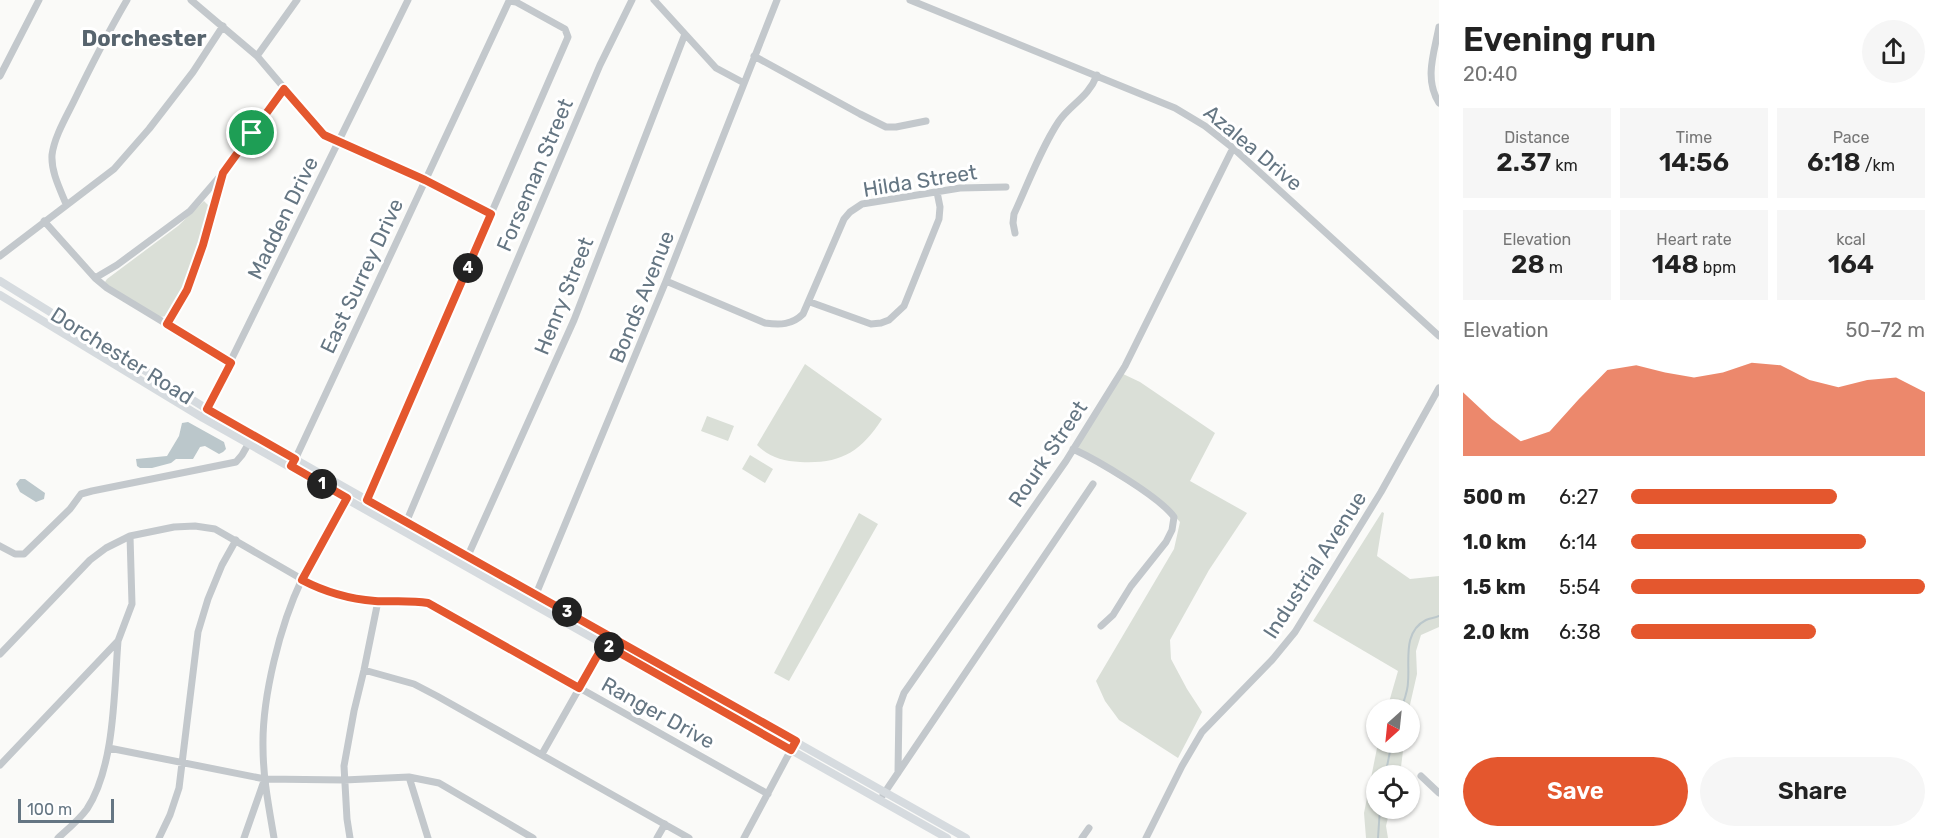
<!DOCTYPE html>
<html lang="en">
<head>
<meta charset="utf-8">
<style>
	:root { --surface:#fff; --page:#f6f6f6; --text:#222; --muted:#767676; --accent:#e4572e }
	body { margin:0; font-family:Rubik,sans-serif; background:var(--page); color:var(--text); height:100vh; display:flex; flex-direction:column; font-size:22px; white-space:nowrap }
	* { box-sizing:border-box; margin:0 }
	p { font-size:20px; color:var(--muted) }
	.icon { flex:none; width:33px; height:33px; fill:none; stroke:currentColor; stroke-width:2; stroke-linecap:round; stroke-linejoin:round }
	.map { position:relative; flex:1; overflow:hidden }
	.drawer { display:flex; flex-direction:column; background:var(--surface); width:510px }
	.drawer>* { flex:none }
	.needle { width:39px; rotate:207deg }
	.tools { position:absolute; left:1366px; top:699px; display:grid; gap:12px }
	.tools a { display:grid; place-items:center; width:54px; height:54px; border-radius:50%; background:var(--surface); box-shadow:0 2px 4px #0004; font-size:30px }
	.scale { position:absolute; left:18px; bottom:15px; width:96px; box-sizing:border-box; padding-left:6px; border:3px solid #657683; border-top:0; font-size:16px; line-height:21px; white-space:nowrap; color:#657683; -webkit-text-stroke:4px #fff; paint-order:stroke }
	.pin { position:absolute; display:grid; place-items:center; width:51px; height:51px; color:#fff; margin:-26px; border:3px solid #fff; border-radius:50%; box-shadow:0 2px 6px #0007 }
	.km { position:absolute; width:30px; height:30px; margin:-15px; border-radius:50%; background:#222; color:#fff; font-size:16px; line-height:30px; text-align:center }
	.round { display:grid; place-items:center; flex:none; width:63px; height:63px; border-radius:32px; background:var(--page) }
	.head { display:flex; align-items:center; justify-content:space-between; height:102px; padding:0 24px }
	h1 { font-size:33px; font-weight:600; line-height:45px }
	.metrics { display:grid; grid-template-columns:repeat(3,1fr); gap:9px; height:102px; padding:6px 24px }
	.metrics div { display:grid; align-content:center; border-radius:0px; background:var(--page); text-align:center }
	.metrics b { font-size:26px; font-weight:600 }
	.metrics small { font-size:16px; font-weight:400 }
	.metrics p { font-size:16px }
	.chart { height:168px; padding:12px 24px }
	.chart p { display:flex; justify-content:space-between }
	.chart svg { width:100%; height:108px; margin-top:6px; fill:var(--accent); opacity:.7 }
	.cta { display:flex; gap:12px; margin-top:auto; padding:12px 24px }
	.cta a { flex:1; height:69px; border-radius:36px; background:var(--accent); color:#fff; font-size:24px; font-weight:600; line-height:69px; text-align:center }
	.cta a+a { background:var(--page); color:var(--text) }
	ul { padding:0 24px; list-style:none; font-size:20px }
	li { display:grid; grid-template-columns:96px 72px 1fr; align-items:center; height:45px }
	li i { height:15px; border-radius:8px; background:var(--accent) }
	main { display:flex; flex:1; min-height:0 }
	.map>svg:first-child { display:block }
	.green { fill:#dadfd7 }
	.water { fill:#bbc7cb }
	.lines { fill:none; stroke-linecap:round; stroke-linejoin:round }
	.stream { stroke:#bbc7cb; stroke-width:2 }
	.minor { stroke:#c3c8cc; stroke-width:7 }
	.major { stroke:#d6dbdf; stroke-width:8 }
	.route-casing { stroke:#fff; stroke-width:12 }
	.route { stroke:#e4572e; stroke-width:8 }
	.labels { text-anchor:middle; stroke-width:6; stroke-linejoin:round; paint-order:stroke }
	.street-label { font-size:21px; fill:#657683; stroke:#fff }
	.neighbourhood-label { font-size:22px; font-weight:bold; fill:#57646e; stroke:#fff }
</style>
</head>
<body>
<main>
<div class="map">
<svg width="1439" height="838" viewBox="0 0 1439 838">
	<rect width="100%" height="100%" fill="#fafaf8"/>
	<!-- green -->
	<path class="green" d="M 204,201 L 210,207 L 185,290 L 169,316 L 159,317 L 108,286 L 105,282 L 107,279 L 178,226 Z
		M 805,364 L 882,419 C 860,453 840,464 800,462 C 783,461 769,457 757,445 Z
		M 1121,373 L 1140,382 L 1215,433 L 1190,481 L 1247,513 L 1209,570 L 1170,640 L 1171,659 L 1187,689 L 1202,712 L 1178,758 L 1119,720 L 1105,701 L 1096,681 L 1174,549 L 1180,522 L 1168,509 L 1073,449 Z
		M 707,416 L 734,426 L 728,441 L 701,431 Z
		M 750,455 L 773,469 L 765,483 L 742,469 Z
		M 1382,512 L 1384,513 L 1377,556 L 1410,579 L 1439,576 L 1439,627 L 1421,635 L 1416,651 L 1417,674 L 1409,709 L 1387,709 L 1398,671 L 1313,621 Z
		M 859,513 L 878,524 L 789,681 L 774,673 Z
		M 1378,743 L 1404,743 L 1400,775 L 1377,776 L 1377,808 L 1390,809 L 1386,826 L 1388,838 L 1366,838 L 1364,813 Z"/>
	<!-- water -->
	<path class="water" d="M 188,422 L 224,442 L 226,449 L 223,452 L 219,454 L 205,446 L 200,447 L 193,459 L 176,459 L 171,463 L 152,468 L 140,468 L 137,466 L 136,459 L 167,456 L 179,436 L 182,423 Z
		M 20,479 L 25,479 L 45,493 L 44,499 L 36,502 L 20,492 L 16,484 Z"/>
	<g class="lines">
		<!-- stream -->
		<path class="stream" d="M 1401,710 C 1404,700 1408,691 1408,682 C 1410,662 1402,632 1426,620 C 1430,618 1435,618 1439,616
			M 1385,776 L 1392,742
			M 1378,838 L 1380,808"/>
		<!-- minor -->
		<path class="minor" d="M 191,0 L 257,56 L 324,135 L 425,180 L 491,214
			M 654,0 L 716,68 L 744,83
			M 910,0 L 1175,108 L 1205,126 L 1233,148 L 1439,336
			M 1439,27 C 1434,53 1424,79 1439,103
			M 257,56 L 297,0
			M 754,56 L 860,114 L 886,127 L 896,127 L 926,121
			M 0,76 L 39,0
			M 66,204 C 60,189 51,172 52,155 C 54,138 65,119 73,103 C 90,68 107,34 127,0
			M 44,221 L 95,278 L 107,288 L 231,363
			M 1015,233 L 1013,223 L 1014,214 C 1028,184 1041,148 1059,121 C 1072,103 1088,98 1097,75
			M 0,256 L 114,169 L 149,129 L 193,72 L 223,26
			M 95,278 L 117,265 L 190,211 L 221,175
			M 666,281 L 765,323 C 780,325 792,325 803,314 L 844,219 L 850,212 L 862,204 L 960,188 L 1006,187
			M 810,302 L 871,324 L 881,323 L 889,320 L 904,306 L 939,219 L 940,207 L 937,192
			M 167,324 L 187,290 L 203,245 L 223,173 L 284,89
			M 205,413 L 408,0
			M 1073,449 C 1097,460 1160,497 1174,517 L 1172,530 L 1166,542 L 1131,586 L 1113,615 L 1101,626
			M 292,466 L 509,1 L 516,2 L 565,29 L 568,37 L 365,503
			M 405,525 L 600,65 L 632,0
			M 0,546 L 15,554 L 24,554 L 70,509 L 81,494 L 92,491 L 236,462 L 242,455 L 250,441
			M 466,560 L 574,320 L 685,34
			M 534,599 L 666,281 L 777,0
			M 0,654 L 90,560 L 106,548 L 130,536 L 174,527 L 195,526 L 215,529 L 319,589 L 356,599 L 416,601 L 427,603 L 441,610 L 768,794
			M 364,670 L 414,684 L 437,696 L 689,838
			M 109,748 L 265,779 L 344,780 L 409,777 L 439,783 L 533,838
			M 542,754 L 606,641
			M 0,765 L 118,641 L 132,604 L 130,536
			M 898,773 L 899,707 L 904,693 L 1066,461 L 1125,366 L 1233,148
			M 1421,776 L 1439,793
			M 409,777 L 428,838
			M 883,795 L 1093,484
			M 58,838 C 68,829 79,820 87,809 C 115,766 114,692 118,641
			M 159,838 L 170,815 L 179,788 L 198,632 L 208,599 L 222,565 L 236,540
			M 244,838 L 264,781
			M 274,838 C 269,808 263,778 263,747 C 262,697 280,625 302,579 C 315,551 333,523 348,496
			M 350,838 L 347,819 L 344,766 L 354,711 L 364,670 L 378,601
			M 657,838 L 665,824
			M 744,838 L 793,746
			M 1082,838 L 1089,828
			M 1146,838 L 1182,766 L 1202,732 L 1272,660 L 1295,632 L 1381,492 L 1439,388"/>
		<!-- major -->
		<path class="major" d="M 0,281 L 220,417 L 966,838
			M 0,295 L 203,418 L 947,838"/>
	</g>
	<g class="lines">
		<defs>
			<path id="route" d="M 284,89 L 324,135 L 425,180 L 491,214 L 367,500 L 796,741 L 791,750 L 604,644 L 579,688 L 428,603 C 410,600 393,602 375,601 C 349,599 325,592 302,580 L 347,498 L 291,466 L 295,459 L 207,409 L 231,363 L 167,324 L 187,290 L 203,245 L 223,173 Z"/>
		</defs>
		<!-- route casing -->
		<use href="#route" class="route-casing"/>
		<!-- route -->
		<use href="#route" class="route"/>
	</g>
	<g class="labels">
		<!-- street labels -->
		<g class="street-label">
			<text transform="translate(1253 148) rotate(40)" y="7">Azalea Drive</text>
			<text transform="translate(535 175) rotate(-67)" y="7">Forseman Street</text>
			<text transform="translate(920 181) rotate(-9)" y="7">Hilda Street</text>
			<text transform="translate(283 218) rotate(-64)" y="7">Madden Drive</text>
			<text transform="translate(362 276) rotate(-65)" y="7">East Surrey Drive</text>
			<text transform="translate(564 296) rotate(-68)" y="7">Henry Street</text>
			<text transform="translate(642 297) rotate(-68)" y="7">Bonds Avenue</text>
			<text transform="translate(122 356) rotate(32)" y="7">Dorchester Road</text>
			<text transform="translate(1048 454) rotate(-56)" y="7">Rourk Street</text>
			<text transform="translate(1315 565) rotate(-57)" y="7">Industrial Avenue</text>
			<text transform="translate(658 713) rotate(29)" y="7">Ranger Drive</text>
		</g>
		<!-- neighbourhood labels -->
		<g class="neighbourhood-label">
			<text x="144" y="46">Dorchester</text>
		</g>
	</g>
</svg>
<div class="tools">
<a><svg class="needle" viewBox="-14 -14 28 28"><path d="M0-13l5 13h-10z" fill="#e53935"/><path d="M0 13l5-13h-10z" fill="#767676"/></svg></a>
<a><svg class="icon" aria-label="locate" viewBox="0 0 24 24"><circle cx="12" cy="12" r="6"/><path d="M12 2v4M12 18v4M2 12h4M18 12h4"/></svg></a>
</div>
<div class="scale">100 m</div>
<div class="pin" style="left:252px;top:133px;background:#1e9e55"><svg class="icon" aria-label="arrive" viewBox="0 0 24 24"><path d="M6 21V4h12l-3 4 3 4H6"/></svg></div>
<b class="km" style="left:322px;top:484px">1</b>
<b class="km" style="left:609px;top:647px">2</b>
<b class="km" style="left:567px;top:612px">3</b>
<b class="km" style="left:468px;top:268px">4</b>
</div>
<section class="drawer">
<div class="head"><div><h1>Evening run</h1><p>20:40</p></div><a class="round"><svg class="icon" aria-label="share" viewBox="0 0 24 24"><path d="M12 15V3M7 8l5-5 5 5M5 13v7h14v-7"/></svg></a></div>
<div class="metrics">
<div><p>Distance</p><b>2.37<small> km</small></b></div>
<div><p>Time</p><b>14:56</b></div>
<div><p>Pace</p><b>6:18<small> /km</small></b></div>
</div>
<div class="metrics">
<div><p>Elevation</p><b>28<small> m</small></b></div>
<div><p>Heart rate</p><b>148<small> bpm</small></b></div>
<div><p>kcal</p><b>164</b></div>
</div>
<div class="chart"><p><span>Elevation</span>50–72 m</p>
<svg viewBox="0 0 160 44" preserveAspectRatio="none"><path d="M0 44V18L10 29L20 38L30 34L40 21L50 9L60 7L70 10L80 12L90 10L100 6L110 7L120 13L130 16L140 13L150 12L160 18V44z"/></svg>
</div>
<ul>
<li><b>500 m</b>6:27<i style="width:70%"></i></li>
<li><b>1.0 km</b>6:14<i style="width:80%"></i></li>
<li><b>1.5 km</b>5:54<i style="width:100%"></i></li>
<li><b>2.0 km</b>6:38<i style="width:63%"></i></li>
</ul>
<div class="cta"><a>Save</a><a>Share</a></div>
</section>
</main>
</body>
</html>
